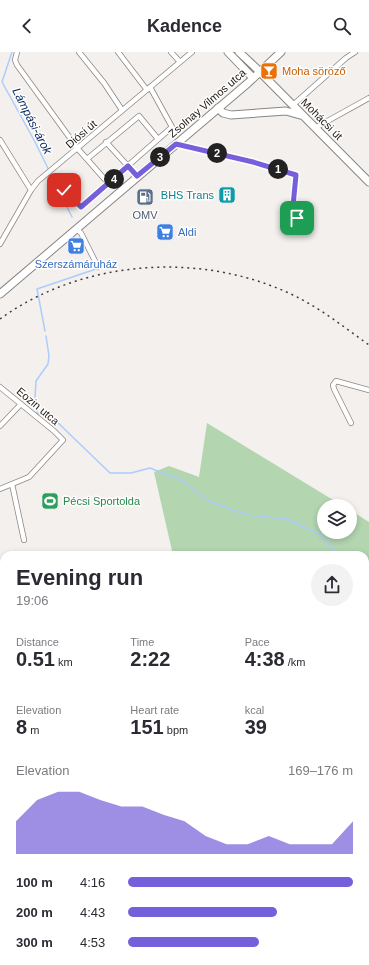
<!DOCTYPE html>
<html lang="en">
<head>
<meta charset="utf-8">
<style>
	:root { --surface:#fff; --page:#f2f2f3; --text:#2b2b33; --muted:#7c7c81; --accent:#765fda }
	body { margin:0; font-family:Arial,sans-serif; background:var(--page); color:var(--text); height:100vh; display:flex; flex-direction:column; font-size:15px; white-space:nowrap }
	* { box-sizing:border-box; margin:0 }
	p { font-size:13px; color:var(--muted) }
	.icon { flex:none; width:22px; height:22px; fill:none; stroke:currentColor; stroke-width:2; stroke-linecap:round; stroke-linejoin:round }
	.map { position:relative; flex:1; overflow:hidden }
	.side { position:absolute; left:0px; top:499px; width:369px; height:414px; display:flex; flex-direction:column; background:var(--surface); border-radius:12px 12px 0 0; box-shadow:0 2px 6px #0003 }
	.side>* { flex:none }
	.buttons { position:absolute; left:317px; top:447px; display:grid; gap:8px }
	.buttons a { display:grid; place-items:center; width:40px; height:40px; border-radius:50%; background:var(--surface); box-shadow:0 2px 6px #0003; font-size:20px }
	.pin { position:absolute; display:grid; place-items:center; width:34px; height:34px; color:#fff; margin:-17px; border-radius:8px; box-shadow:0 2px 6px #0006 }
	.km { position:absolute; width:20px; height:20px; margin:-10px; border-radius:50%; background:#222; color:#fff; font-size:11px; line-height:20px; text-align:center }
	.round { display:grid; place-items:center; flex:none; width:42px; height:42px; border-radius:21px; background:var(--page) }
	.summary { display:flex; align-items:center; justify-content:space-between; height:68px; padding:0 16px }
	h1 { font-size:22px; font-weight:800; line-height:30px }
	.metrics { display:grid; grid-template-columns:repeat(3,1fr); gap:6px; height:68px; padding:4px 16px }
	.metrics div { display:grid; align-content:center }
	.metrics b { font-size:20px; font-weight:800 }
	.metrics small { font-size:11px; font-weight:400 }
	.metrics p { font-size:11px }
	.chart { height:112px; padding:8px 16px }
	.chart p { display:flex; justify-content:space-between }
	.chart svg { width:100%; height:72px; margin-top:4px; fill:var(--accent); opacity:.7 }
	ul { padding:0 16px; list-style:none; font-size:13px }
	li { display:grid; grid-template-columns:64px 48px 1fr; align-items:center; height:30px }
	li i { height:10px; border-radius:5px; background:var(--accent) }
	header { display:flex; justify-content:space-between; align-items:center; height:52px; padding:0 16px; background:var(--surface); font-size:18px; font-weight:800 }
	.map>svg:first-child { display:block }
	.green { fill:#b3d5b0 }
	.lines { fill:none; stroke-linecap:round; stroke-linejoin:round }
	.stream { stroke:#adccfc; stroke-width:1.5 }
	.street-casing { stroke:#8a8684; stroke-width:6 }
	.secondary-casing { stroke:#8a8684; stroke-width:9 }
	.primary-casing { stroke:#8a8684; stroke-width:9 }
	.street { stroke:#fff; stroke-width:4.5 }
	.secondary { stroke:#fff; stroke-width:7 }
	.primary { stroke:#fff; stroke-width:7 }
	.rail { stroke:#3f3d3b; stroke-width:1.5; stroke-dasharray:2 4; stroke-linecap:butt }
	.route-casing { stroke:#fff; stroke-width:8 }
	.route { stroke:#765fda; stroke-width:5 }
	.labels { text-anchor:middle; stroke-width:3; stroke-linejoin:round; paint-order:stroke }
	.food-label { font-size:11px; fill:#c56008; stroke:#fffefd; text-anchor:start }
	.street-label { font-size:11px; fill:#22201f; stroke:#fffefd }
	.culture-label { font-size:11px; fill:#0d838f; stroke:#fffefd; text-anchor:end }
	.service-label { font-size:11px; fill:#4e5e75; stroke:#fffefd }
	.shop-label { font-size:11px; fill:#366cbe; stroke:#fffefd; text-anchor:start }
	.leisure-label { font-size:11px; fill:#27864d; stroke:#fffefd; text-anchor:start }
	.water-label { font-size:12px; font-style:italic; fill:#03255c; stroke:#fffefd }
</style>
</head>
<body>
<header><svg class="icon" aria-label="back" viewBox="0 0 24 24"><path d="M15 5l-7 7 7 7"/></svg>Kadence<svg class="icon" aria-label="search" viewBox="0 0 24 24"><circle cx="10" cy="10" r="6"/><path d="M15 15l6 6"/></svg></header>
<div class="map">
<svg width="369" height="913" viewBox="0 0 369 913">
	<rect width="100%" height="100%" fill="#f4f0ed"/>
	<!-- green -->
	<path class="green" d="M 207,371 L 343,454 L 324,454 L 324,480 L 350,480 L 350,458 L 369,470 L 369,599 L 365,598 L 365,503 L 173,503 L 154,420 L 169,414 L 199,425 Z
		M 365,625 L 369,625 L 369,913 L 0,913 L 0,686 L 4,685 L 4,909 L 365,909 Z"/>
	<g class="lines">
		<!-- stream -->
		<path class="stream" d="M 12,0 L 2,30 L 34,88 L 72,165
			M 45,279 L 37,237 L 96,217
			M 46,284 L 49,304 L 48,312 L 36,329 L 35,346 L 37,361 L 54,367 L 110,421 L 131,421 L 150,416 L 183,429 L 210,450 L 248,463 L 287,467 L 319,482 L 339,503
			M 365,533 L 369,538
			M 365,596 L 369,596
			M 175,913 L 175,909"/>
		<defs>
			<path id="street" d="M 17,0 L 15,8 L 17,13 L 78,97 L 108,131
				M 79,0 L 104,31 L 122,58
				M 118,0 L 147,38
				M 171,0 L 180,10
				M 293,53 L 346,6 L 355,0
				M 172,75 L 174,82
				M 315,76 L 369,46
				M 0,88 L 31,138
				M 106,90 L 137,124
				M 176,92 L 253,110 L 296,123 C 295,136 289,154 297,166
				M 87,107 L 139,64 L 158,87
				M 64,138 L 81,155 L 172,75 L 150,35
				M 76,177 L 81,181 L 98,215
				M 0,192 L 31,138 L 38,129 L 192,0
				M 0,335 L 54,379 L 63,388 L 29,425 L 0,437
				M 351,371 L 334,337 L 333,333 L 336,329 L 369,338
				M 0,374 L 21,352
				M 12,432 L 24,488
				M 0,555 L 4,556
				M 365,630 L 369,630"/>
			<path id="secondary" d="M 228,0 L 253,26
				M 239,0 L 255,15 L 369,130
				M 218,56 L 223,61 L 231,63 L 286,59 L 300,63
				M 365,620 L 369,620
				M 157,913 L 157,909"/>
			<path id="primary" d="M 0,242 L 248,31 L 281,0"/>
		</defs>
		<!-- street casing -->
		<use href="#street" class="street-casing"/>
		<!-- secondary casing -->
		<use href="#secondary" class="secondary-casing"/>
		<!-- primary casing -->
		<use href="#primary" class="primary-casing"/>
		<!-- street -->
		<use href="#street" class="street"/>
		<!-- secondary -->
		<use href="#secondary" class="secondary"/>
		<!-- primary -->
		<use href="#primary" class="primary"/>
		<!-- rail -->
		<path class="rail" d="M 0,267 C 83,207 201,199 293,243 C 320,256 344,275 369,293"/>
	</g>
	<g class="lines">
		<defs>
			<path id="route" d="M 64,138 L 81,155 L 128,114 L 137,124 L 176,92 L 253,110 L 296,123 L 293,154 L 297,166"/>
		</defs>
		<!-- route casing -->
		<use href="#route" class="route-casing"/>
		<!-- route -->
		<use href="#route" class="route"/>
	</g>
	<!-- icons -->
	<defs>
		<symbol id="bar-square" viewBox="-11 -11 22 22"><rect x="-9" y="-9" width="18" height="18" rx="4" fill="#e8710a" stroke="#fffefd"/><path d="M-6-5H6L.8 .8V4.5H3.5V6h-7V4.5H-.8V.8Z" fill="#fff"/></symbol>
		<symbol id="building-square" viewBox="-11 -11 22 22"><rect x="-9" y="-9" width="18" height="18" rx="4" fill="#0f9aa8" stroke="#fffefd"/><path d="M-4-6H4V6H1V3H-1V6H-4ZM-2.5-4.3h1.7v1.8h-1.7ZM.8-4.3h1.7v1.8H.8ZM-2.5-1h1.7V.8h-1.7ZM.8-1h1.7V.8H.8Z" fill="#fff"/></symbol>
		<symbol id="fuel-square" viewBox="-11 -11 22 22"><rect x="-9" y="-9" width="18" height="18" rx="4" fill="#5c6f8a" stroke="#fffefd"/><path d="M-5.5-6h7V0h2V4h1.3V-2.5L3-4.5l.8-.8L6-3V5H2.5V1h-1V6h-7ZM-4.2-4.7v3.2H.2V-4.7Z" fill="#fff"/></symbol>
		<symbol id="supermarket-square" viewBox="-11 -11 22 22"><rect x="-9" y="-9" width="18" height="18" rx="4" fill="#3f7fe0" stroke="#fffefd"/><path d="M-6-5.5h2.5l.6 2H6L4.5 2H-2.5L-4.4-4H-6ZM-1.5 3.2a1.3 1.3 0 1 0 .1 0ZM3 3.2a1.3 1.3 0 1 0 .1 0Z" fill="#fff"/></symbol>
		<symbol id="stadium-square" viewBox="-11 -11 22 22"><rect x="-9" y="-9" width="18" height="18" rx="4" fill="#2e9e5b" stroke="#fffefd"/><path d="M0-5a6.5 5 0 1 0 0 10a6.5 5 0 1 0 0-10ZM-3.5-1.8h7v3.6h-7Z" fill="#fff"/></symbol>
	</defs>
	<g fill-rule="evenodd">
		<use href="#bar-square" x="259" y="9" width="20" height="20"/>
		<use href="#building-square" x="217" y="133" width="20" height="20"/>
		<use href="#fuel-square" x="135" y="135" width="20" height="20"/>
		<use href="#supermarket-square" x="155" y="170" width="20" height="20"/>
		<use href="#supermarket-square" x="66" y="184" width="20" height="20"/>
		<use href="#stadium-square" x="40" y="439" width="20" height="20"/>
	</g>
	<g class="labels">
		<!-- food labels -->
		<g class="food-label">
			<text x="282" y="23">Moha söröző</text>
		</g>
		<!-- street labels -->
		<g class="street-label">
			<text transform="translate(207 51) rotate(-41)" y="4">Zsolnay Vilmos utca</text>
			<text transform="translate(322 67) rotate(45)" y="4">Mohácsi út</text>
			<text transform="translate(81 82) rotate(-41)" y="4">Diósi út</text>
			<text transform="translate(38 354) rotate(40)" y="4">Eozin utca</text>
		</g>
		<!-- culture labels -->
		<g class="culture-label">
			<text x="214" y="147">BHS Trans</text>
		</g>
		<!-- service labels -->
		<g class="service-label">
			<text x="145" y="167">OMV</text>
		</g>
		<!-- shop labels -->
		<g class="shop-label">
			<text x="178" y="184">Aldi</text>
			<text x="76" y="216" text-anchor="middle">Szerszámáruház</text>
		</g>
		<!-- leisure labels -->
		<g class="leisure-label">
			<text x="63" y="453">Pécsi Sportolda</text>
		</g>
		<!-- water labels -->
		<g class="water-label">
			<text transform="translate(32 69) rotate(63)" y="4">Lámpási-árok</text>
		</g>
	</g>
</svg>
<div class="buttons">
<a><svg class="icon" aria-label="layers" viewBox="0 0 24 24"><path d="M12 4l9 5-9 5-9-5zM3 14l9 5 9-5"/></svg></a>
</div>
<div class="pin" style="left:297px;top:166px;background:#1e9e55"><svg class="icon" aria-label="arrive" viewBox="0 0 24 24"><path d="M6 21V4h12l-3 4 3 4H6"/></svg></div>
<div class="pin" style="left:64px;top:138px;background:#d93025"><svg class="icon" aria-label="check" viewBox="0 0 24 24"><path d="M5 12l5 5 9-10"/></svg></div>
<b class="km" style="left:278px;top:117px">1</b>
<b class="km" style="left:217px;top:101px">2</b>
<b class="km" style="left:160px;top:105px">3</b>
<b class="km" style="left:114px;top:127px">4</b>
<section class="side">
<div class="summary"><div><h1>Evening run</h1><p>19:06</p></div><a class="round"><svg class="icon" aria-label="share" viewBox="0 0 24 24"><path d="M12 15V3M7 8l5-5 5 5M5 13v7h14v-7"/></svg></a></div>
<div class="metrics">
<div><p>Distance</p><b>0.51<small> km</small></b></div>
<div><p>Time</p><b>2:22</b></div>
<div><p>Pace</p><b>4:38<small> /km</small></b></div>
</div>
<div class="metrics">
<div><p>Elevation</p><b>8<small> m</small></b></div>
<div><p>Heart rate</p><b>151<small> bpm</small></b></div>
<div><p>kcal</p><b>39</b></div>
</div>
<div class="chart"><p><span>Elevation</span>169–176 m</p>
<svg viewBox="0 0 160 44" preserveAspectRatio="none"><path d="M0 44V24L10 11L20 6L30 6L40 11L50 15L60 15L70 20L80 24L90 33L100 38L110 38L120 33L130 38L140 38L150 38L160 24V44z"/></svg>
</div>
<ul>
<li><b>100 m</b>4:16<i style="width:100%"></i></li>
<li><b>200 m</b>4:43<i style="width:66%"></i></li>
<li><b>300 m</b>4:53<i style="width:58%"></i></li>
</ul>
</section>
</div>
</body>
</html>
